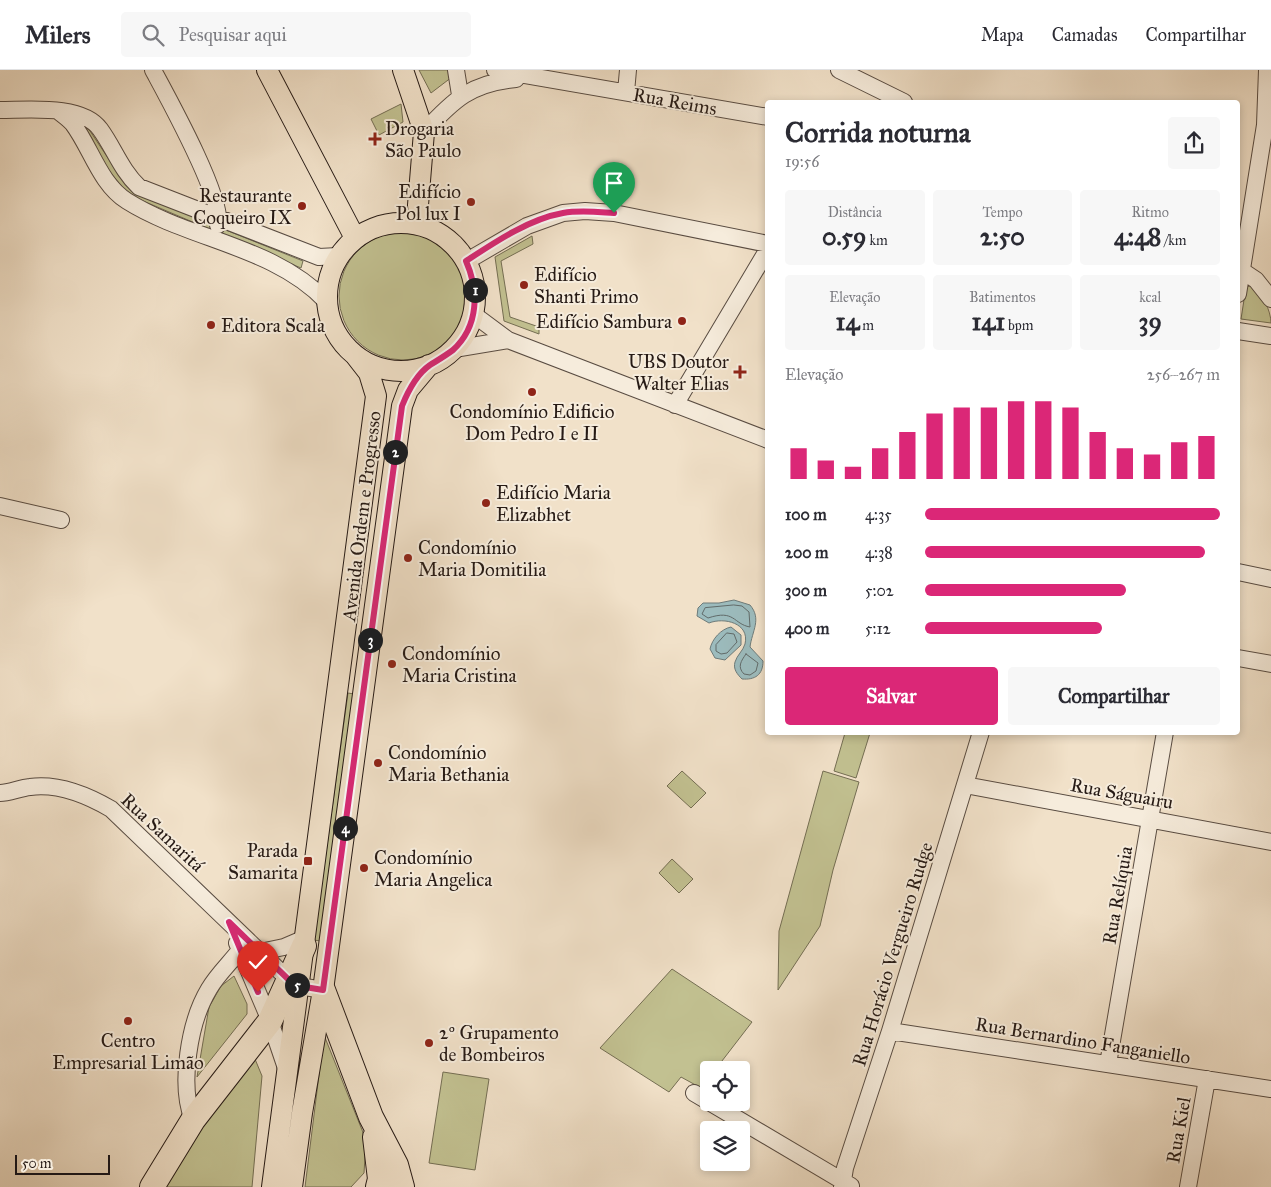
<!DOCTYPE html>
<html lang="pt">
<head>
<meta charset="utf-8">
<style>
	:root { --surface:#fff; --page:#f7f7f7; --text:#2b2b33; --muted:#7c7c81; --line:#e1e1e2; --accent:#db2777 }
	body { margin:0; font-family:"IM FELL Great Primer",serif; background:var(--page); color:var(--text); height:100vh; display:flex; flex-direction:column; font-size:19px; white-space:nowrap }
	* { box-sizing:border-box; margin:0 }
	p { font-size:16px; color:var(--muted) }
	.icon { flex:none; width:28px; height:28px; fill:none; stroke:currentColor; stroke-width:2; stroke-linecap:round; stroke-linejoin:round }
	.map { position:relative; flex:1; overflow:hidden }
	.drawer { position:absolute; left:765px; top:30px; width:475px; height:635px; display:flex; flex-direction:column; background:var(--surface); border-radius:5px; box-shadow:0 2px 8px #0003 }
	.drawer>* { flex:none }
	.tools { position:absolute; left:700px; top:991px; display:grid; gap:10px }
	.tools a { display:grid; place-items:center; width:50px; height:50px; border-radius:5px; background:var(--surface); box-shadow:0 2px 8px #0003; font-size:25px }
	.scale { position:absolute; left:15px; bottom:12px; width:95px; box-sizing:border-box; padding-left:5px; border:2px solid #261a15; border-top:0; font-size:14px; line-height:18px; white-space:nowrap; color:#261a15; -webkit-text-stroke:4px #f6ecdc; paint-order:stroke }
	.pin { position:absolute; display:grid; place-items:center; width:42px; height:42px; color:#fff; margin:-51px -21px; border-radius:50% 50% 50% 0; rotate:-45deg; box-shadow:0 0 5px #0007 }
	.pin .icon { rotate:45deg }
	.km { position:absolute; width:25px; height:25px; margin:-12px; border-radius:50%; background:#222; color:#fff; font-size:14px; line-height:25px; text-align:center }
	.round { display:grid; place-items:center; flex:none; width:52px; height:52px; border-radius:5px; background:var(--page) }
	.summary { display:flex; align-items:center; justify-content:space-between; height:85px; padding:0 20px }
	h1 { font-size:28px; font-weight:700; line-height:38px }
	.metrics { display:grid; grid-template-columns:repeat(3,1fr); gap:8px; height:85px; padding:5px 20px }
	.metrics div { display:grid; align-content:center; border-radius:5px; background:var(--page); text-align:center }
	.metrics b { font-size:25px; font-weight:700 }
	.metrics small { font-size:14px; font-weight:400 }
	.metrics p { font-size:14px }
	.chart { height:140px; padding:10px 20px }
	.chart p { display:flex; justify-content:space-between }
	.chart svg { width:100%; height:90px; margin-top:5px; stroke:var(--accent); stroke-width:6 }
	.primary-button { display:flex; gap:10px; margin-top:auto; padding:10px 20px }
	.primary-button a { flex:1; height:58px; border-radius:5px; background:var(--accent); color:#fff; font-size:20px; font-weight:700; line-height:58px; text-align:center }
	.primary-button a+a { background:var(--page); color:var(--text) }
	ul { padding:0 20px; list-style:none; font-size:16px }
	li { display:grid; grid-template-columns:80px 60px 1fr; align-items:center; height:38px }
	li i { height:12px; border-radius:6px; background:var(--accent) }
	header { display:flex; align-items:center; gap:30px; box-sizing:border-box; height:70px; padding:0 25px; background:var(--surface); border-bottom:1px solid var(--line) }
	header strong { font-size:24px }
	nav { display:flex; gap:28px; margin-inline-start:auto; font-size:18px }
	.search { width:350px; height:45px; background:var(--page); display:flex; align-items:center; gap:12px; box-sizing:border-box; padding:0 18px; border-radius:5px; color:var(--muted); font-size:19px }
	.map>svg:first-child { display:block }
	.green { fill:#c2c191; stroke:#746e53 }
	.water { fill:#9cbcbe; stroke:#6d7b7a }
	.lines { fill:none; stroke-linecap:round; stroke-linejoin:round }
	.shore { stroke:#616b6a; stroke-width:1 }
	.minor-casing { stroke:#594c42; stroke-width:18 }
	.major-casing { stroke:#261a15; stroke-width:22 }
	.highway-casing { stroke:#261a15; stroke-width:26 }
	.minor { stroke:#f6ecdc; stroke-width:16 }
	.major { stroke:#f1e1c9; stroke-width:20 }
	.highway { stroke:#f1e1c9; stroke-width:24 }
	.route-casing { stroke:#fff; stroke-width:10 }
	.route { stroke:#db2777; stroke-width:6 }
	.poi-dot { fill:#8f2418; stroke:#f6ecdc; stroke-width:2 }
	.labels { text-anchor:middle; stroke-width:4; stroke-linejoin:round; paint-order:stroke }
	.street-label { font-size:19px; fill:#261a15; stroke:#f6ecdc }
	.poi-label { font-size:19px; fill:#261a15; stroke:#f6ecdc; text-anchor:start }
</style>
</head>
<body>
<header>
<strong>Milers</strong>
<div class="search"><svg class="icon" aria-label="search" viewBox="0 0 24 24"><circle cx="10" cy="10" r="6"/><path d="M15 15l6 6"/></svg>Pesquisar aqui</div>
<nav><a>Mapa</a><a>Camadas</a><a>Compartilhar</a></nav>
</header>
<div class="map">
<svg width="1271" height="1117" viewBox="0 0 1271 1117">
	<rect width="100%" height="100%" fill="#f1e1c9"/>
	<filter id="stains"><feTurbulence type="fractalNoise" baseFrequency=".004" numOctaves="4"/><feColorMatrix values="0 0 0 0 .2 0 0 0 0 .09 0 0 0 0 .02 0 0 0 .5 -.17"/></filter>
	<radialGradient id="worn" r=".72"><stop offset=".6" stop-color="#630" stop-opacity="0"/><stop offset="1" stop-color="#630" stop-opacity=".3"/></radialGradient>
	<!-- green -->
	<path class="green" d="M 419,0 L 450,0 L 452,7 L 431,23 Z
		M 401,34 L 403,52 L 379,65 L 371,49 Z
		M 76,52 L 84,52 L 114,97 L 166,136 L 303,191 L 301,198 L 129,125 L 108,100 Z
		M339 226a64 64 0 1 1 128 0a64 64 0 1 1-128 0Z
		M 532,166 L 533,174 L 501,191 L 510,247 L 539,257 L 539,264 L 504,251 L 495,187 Z
		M 1250,216 C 1262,221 1271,241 1271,253 L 1241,249 L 1246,217 Z
		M 348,623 L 354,624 L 320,871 L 314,870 Z
		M 845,663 L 870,663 L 856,708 L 834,701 Z
		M 682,701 L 706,723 L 691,738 L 667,716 Z
		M 823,701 L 859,712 L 833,800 L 820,856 L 778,920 L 779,861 Z
		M 672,789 L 693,809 L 679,823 L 659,803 Z
		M 672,899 L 752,952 L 715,1000 L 709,1000 L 709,1008 L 701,1018 L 681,1007 L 669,1022 L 600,978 Z
		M 234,906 L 247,934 L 247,944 L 197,1007 L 209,937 L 221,916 Z
		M 324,965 L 366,1070 L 364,1103 L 351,1117 L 305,1117 Z
		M 255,989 L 262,1006 L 252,1117 L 165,1117 L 203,1055 Z
		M 443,1002 L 489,1009 L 475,1100 L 429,1093 Z"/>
	<!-- water -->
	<path class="water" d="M 734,530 L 750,535 C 762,549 752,561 750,577 L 763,591 C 763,605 755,610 742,609 C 737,604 733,599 735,592 C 737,585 743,581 745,574 C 750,553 724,547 709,553 L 697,546 L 698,538 L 703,533 L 719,533 Z
		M 731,557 L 741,565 L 741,575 L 725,590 L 715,588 L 710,579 C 712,569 721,559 731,557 Z"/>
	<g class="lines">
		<!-- shore -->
		<path class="shore" d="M 734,535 L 742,536 L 749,542 L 750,557 C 733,554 735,539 708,548 L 702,544 L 705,538 Z
			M 727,563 L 734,564 L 737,572 L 727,583 L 721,584 L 716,581 L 716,575 Z
			M 746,584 L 758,593 L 756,601 L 750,605 L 744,604 C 737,597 741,591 746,584 Z"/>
		<defs>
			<path id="minor" d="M 153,0 C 168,28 224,129 218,155
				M 456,0 L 460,25
				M 495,0 L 768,47
				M 839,0 L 904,32
				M 626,22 L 628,0
				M 0,40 C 28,40 82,34 100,59 C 114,78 121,100 139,117 L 319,187 L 338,186
				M 58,41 C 63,45 69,49 73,54 C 91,78 100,114 127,131 C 189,170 274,176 326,231
				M 424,62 C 453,30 471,13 516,9
				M 467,191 L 527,156 L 563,143 L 585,141 L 614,143 L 768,174
				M 1241,200 L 1256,210 L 1271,229
				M 1238,224 L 1265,55 L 1267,0
				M 473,244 L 508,270 L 768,370
				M 1238,261 L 1271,266
				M 454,279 L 508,270
				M 675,335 L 768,179
				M 0,436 L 61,450
				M 1238,502 L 1271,509
				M 1238,588 L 1271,594
				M 965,715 L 1271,772
				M 0,723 C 9,723 20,718 30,717 C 59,713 87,725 111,739 L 289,910 L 299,916 L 323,920
				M 237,873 L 270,951 L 287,1001
				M 260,882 L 284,877 L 305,868
				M 890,961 L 1271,1019
				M 1108,994 L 1165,662
				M 694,1023 L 851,1116
				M 193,1050 C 179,1015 189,952 209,919 C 217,905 230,893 240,880
				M 842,1117 L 845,1098 L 890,961 L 981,662
				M 1188,1117 L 1207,1009"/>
			<path id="major" d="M 267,0 L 355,168
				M 403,0 L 424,62 L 418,135 L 420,155
				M327 227a74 74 0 1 1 148 0a74 74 0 1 1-148 0Z
				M 272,1117 L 376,326 L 369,303 L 355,285
				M 292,1117 L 302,1043 L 323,920 L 402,336 L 408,320 L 429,295"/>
			<path id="highway" d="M 323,920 L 371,1047 L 396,1095 L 402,1117
				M 375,1067 L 380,1109 L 378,1117
				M 152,1117 L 193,1050 L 270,951 L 304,876"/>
		</defs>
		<!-- minor casing -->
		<use href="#minor" class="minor-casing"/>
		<!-- major casing -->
		<use href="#major" class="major-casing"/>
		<!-- highway casing -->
		<use href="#highway" class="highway-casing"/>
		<!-- minor -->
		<use href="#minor" class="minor"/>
		<!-- major -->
		<use href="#major" class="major"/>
		<!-- highway -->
		<use href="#highway" class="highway"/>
	</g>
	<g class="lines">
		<defs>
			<path id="route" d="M 258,922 L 229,852 L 289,910 L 299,916 L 323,920 L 402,336 C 408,321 417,304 430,295 C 438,290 445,286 453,280 C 479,256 479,221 466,191 C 495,172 529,149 563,143 C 580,140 597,142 614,143"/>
		</defs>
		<!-- route casing -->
		<use href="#route" class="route-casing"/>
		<!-- route -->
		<use href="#route" class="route"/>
	</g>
	<!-- markers -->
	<g class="poi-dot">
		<path d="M372.5 61.5h5v5h5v5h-5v5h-5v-5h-5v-5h5z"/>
		<circle cx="471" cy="132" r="5"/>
		<circle cx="302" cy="136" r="5"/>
		<circle cx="524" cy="215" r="5"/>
		<circle cx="682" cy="251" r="5"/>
		<circle cx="211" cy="255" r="5"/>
		<path d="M737.5 294.5h5v5h5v5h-5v5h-5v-5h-5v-5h5z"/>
		<circle cx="532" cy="322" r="5"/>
		<circle cx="486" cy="433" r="5"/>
		<circle cx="408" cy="488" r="5"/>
		<circle cx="392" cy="594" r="5"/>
		<circle cx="378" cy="693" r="5"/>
		<rect x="303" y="786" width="10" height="10" rx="2.5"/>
		<circle cx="364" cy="798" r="5"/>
		<circle cx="128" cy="951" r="5"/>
		<circle cx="429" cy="973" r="5"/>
	</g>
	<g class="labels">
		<!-- street labels -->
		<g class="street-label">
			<text transform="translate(675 31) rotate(10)" y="7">Rua Reims</text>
			<text transform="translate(361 446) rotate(-83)" y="7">Avenida Ordem e Progresso</text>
			<text transform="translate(1122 723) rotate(10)" y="7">Rua Ságuairu</text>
			<text transform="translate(163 762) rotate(43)" y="7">Rua Samaritá</text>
			<text transform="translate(1117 825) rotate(-80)" y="7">Rua Relíquia</text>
			<text transform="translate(892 884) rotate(-73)" y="7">Rua Horácio Vergueiro Rudge</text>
			<text transform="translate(1083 970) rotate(9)" y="7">Rua Bernardino Fanganiello</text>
			<text transform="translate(1178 1060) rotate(-80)" y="7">Rua Kiel</text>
		</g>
		<!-- poi labels -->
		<g class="poi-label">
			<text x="385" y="65">Drogaria<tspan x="385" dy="22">São Paulo</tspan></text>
			<text x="461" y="128" text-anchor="end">Edifício<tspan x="461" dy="22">Pol lux I</tspan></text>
			<text x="292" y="132" text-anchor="end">Restaurante<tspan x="292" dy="22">Coqueiro IX</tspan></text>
			<text x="534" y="211">Edifício<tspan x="534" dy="22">Shanti Primo</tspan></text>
			<text x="672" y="258" text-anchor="end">Edifício Sambura</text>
			<text x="221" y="262">Editora Scala</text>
			<text x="729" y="298" text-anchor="end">UBS Doutor<tspan x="729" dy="22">Walter Elias</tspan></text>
			<text x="532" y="348" text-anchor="middle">Condomínio Edificio<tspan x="532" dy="22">Dom Pedro I e II</tspan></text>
			<text x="496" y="429">Edifício Maria<tspan x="496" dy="22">Elizabhet</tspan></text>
			<text x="418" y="484">Condomínio<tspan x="418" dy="22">Maria Domitilia</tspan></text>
			<text x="402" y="590">Condomínio<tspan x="402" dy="22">Maria Cristina</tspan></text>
			<text x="388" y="689">Condomínio<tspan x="388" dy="22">Maria Bethania</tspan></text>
			<text x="298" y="787" text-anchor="end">Parada<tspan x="298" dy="22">Samarita</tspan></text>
			<text x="374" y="794">Condomínio<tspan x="374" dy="22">Maria Angelica</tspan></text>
			<text x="439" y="969">2º Grupamento<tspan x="439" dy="22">de Bombeiros</tspan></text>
			<text x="128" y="977" text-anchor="middle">Centro<tspan x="128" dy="22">Empresarial Limão</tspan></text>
		</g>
	</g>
	<rect width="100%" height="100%" filter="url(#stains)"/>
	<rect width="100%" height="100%" fill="url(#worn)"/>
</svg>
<div class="tools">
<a><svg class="icon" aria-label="locate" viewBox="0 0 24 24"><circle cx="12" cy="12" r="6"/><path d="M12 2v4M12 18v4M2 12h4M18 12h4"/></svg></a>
<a><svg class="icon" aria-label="layers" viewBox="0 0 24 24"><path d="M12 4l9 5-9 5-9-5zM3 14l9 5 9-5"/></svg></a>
</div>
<div class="scale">50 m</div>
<div class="pin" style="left:614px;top:143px;background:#1e9e55"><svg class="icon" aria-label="arrive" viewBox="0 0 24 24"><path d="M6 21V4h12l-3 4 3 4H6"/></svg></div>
<div class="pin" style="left:258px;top:922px;background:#d93025"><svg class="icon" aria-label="check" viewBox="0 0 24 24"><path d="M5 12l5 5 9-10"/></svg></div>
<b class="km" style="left:475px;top:220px">1</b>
<b class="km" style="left:395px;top:382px">2</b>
<b class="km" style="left:370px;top:570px">3</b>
<b class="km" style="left:345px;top:758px">4</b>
<b class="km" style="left:297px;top:915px">5</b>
<section class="drawer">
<div class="summary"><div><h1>Corrida noturna</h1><p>19:56</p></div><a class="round"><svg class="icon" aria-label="share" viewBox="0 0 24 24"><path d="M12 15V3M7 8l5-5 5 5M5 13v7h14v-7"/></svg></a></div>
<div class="metrics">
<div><p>Distância</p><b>0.59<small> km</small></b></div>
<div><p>Tempo</p><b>2:50</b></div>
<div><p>Ritmo</p><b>4:48<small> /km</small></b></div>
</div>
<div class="metrics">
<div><p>Elevação</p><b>14<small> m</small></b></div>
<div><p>Batimentos</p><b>141<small> bpm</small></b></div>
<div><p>kcal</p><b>39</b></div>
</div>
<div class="chart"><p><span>Elevação</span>256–267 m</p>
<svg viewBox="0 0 160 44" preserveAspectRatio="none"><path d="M5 44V29M15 44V35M25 44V38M35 44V29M45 44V21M55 44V12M65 44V9M75 44V9M85 44V6M95 44V6M105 44V9M115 44V21M125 44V29M135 44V32M145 44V26M155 44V23"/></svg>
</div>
<ul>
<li><b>100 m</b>4:35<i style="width:100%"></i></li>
<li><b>200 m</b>4:38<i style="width:95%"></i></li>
<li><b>300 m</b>5:02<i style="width:68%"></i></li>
<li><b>400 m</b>5:12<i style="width:60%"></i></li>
</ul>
<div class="primary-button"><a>Salvar</a><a>Compartilhar</a></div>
</section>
</div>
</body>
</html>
